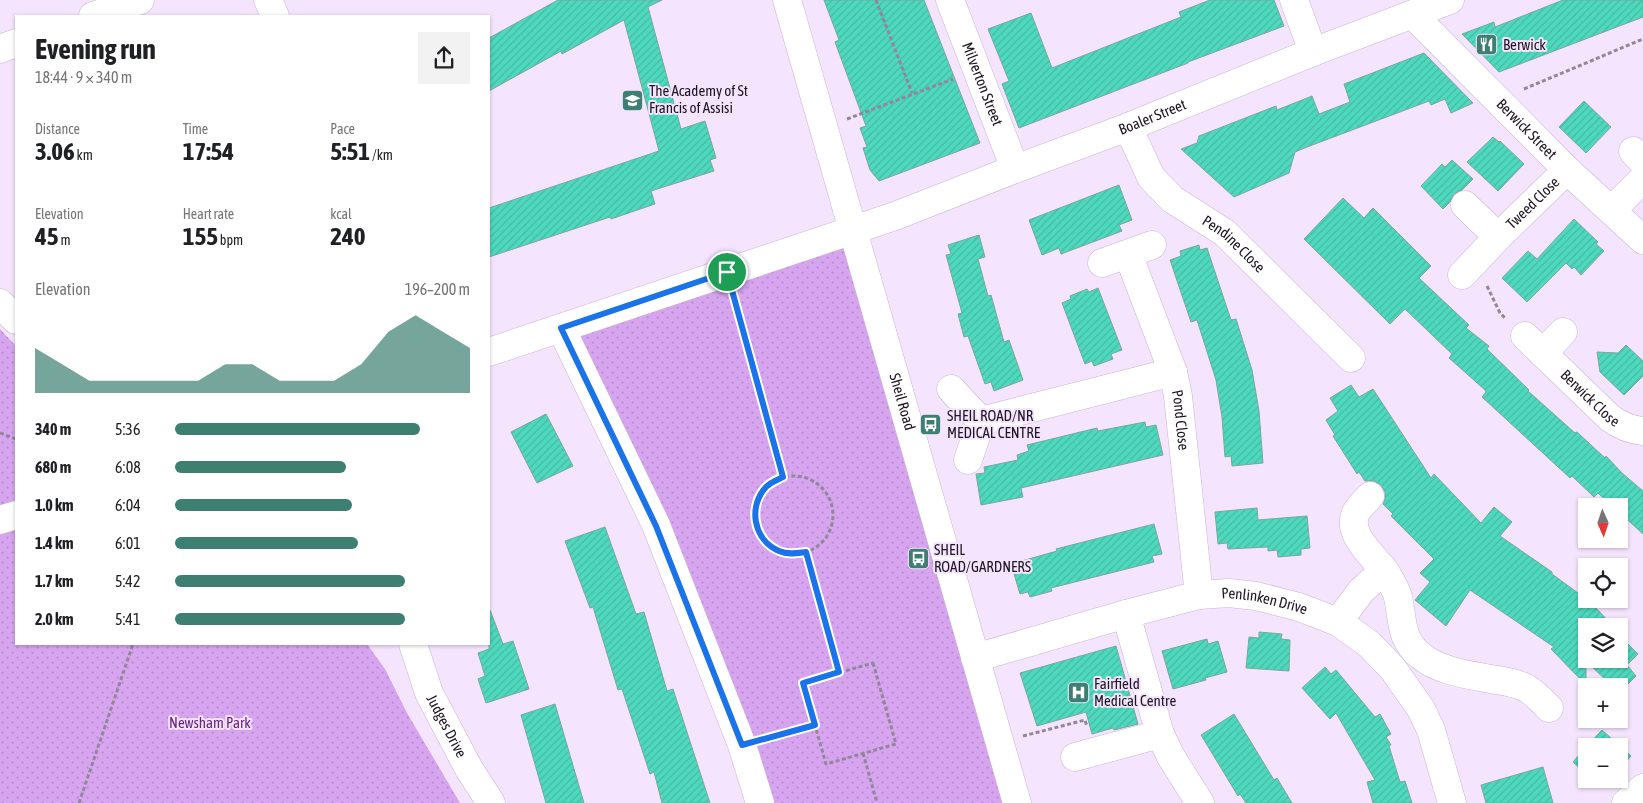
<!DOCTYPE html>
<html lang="en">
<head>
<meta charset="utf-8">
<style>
	:root { --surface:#fff; --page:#f2f2f2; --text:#202124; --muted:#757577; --accent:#3d8072 }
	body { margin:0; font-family:"Asap Condensed",sans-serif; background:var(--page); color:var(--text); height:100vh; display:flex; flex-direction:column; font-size:19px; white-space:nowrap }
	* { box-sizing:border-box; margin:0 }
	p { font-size:16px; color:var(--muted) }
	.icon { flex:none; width:28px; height:28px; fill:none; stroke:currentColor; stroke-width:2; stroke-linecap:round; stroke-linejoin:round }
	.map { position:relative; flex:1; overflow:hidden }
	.side { position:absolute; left:15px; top:15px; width:475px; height:630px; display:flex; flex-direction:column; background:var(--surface); border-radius:0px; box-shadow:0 1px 4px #0004 }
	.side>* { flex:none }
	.needle { width:32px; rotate:177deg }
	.controls { position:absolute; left:1578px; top:498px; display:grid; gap:10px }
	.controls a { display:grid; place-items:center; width:50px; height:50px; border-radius:0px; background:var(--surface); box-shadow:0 1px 4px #0004; font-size:25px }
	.pin { position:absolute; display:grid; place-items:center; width:42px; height:42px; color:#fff; margin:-21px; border:2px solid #fff; border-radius:50%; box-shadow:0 1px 5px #0007 }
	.round { display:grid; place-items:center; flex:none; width:52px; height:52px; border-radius:0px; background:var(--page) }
	.headline { display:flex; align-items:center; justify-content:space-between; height:85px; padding:0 20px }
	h1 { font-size:28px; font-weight:700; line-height:38px }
	.metrics { display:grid; grid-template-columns:repeat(3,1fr); gap:8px; height:85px; padding:5px 20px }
	.metrics div { display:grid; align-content:center }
	.metrics b { font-size:25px; font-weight:700 }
	.metrics small { font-size:14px; font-weight:400 }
	.metrics p { font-size:14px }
	.chart { height:140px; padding:10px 20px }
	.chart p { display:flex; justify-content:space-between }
	.chart svg { width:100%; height:90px; margin-top:5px; fill:var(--accent); opacity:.7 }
	ul { padding:0 20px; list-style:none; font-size:16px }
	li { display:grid; grid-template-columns:80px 60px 1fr; align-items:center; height:38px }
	li i { height:12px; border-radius:6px; background:var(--accent) }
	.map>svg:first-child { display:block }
	.park { fill:url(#park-dots) }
	.building { fill:url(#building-hatch); stroke:#7ca69c }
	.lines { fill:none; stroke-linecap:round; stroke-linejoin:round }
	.minor-casing { stroke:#c9b5d4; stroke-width:29 }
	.major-casing { stroke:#c9b5d4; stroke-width:29 }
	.path { stroke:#938699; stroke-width:3; stroke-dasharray:4 2.5; stroke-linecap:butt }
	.minor { stroke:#fff; stroke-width:28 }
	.major { stroke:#fff; stroke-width:28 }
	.route-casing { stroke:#fff; stroke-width:10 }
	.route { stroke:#1a73e8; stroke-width:6 }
	.labels { text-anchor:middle; stroke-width:4; stroke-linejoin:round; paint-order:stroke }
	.poi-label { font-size:15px; fill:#1e1621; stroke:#f5e4fe; text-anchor:start }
	.street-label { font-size:15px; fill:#1e1621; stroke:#f5e4fe }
	.park-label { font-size:15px; fill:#682784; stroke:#f5e4fe }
</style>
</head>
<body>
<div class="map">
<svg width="1643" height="803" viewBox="0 0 1643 803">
	<defs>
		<pattern id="park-dots" width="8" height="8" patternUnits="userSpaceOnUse" patternTransform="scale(1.25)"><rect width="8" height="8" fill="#d7a5f0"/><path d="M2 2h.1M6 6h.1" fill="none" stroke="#b88dce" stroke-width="1.8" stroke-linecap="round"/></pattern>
		<pattern id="building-hatch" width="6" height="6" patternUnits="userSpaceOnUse" patternTransform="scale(1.25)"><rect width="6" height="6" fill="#4ed9bf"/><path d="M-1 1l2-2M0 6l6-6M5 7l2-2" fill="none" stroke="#44baa4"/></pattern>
	</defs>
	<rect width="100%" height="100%" fill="#f5e4fe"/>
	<!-- park -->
	<path class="park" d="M 854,230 L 1017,803 L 760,803 L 561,328 Z
		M 0,329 L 16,346 L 16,644 L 367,644 L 385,669 L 407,713 L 460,803 L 0,803 Z"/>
	<!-- building -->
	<path class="building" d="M 558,0 L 662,0 L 648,7 L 681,129 L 705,121 L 716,158 L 710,160 L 714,171 L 651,191 L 655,204 L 611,219 L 610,217 L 489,257 L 489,208 L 659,151 L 624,20 L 562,54 L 561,51 L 489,91 L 489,38 Z
		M 824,0 L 924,0 L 980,143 L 879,181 L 870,170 L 863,148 L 867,147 L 860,128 L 866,126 L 835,42 L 839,40 Z
		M 1210,0 L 1274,0 L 1284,26 L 1188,62 L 1188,63 L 1019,128 L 1002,84 L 1009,81 L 988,29 L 1031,13 L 1052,68 L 1181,17 L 1179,12 Z
		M 1563,0 L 1643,0 L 1643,17 L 1499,72 L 1462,34 L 1494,22 L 1495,27 Z
		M 1424,53 L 1473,103 L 1451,113 L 1445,99 L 1431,105 L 1429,101 L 1307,147 L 1295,152 L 1289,173 L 1234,197 L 1181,149 L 1197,143 L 1199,136 L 1276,106 L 1277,110 L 1312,96 L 1319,114 L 1350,102 L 1344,84 Z
		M 1584,101 L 1611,127 L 1586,153 L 1559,127 Z
		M 1493,137 L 1499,142 L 1500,141 L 1524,164 L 1498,191 L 1467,162 Z
		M 1452,160 L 1473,179 L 1462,190 L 1454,194 L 1450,202 L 1443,209 L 1421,186 L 1442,164 L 1445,167 Z
		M 1119,185 L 1132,220 L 1119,225 L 1122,231 L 1061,254 L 1059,248 L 1042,255 L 1029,220 Z
		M 1343,198 L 1364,218 L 1373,208 L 1431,266 L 1419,278 L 1469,325 L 1466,328 L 1489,346 L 1487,349 L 1529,390 L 1528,391 L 1575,433 L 1577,432 L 1605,458 L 1606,456 L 1622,473 L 1643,491 L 1643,534 L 1619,512 L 1619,506 L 1612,506 L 1598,493 L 1594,497 L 1572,476 L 1570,478 L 1482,397 L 1486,392 L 1485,390 L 1449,358 L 1452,354 L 1405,309 L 1390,324 L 1304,239 Z
		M 1574,219 L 1598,242 L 1596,244 L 1604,251 L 1581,275 L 1574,267 L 1572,269 L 1566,263 L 1527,302 L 1502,278 L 1528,251 L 1537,259 Z
		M 979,235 L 985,257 L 978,259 L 988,296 L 991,295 L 1004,342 L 1009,340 L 1023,380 L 994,391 L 991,382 L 985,384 L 968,336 L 964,337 L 958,314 L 962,313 L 946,255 L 951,254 L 948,245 Z
		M 1199,245 L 1200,250 L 1207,248 L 1231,320 L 1236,319 L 1252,370 L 1259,411 L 1263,463 L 1232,466 L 1231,456 L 1225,457 L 1222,417 L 1216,380 L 1197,320 L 1191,322 L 1170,260 L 1181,256 L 1180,251 Z
		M 1098,288 L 1122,350 L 1111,354 L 1113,359 L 1094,366 L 1092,361 L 1085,364 L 1062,303 L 1071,299 L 1070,296 L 1087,289 L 1089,292 Z
		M 1626,345 L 1643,361 L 1643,376 L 1624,395 L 1600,372 L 1597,352 L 1618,353 Z
		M 1351,385 L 1359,397 L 1373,389 L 1431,478 L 1434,474 L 1481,523 L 1494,507 L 1512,522 L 1500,536 L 1552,572 L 1552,574 L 1578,593 L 1594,608 L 1595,607 L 1613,626 L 1586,626 L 1586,659 L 1619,659 L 1619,632 L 1625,639 L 1624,640 L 1638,654 L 1627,665 L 1636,676 L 1626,686 L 1612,686 L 1586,661 L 1586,685 L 1551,649 L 1554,647 L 1470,590 L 1446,626 L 1415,600 L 1430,582 L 1420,573 L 1434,559 L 1391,516 L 1393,514 L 1383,504 L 1385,499 L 1385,492 L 1381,485 L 1374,481 L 1365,481 L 1359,472 L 1357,474 L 1333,436 L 1335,435 L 1326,420 L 1338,411 L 1330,398 Z
		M 546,414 L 573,466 L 537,483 L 511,432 Z
		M 1145,422 L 1146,427 L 1156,425 L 1163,455 L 1021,488 L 1023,497 L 981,505 L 976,474 L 985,473 L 984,467 L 1018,460 L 1017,455 L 1029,451 L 1027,445 L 1097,428 L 1098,431 Z
		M 1257,508 L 1258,520 L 1307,516 L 1310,548 L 1301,549 L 1301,555 L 1278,557 L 1277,550 L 1268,551 L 1268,547 L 1228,549 L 1227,543 L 1218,544 L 1215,512 Z
		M 1154,524 L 1162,554 L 1152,556 L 1154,562 L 1051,588 L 1052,591 L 1030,597 L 1028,592 L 1020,594 L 1011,564 L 1057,551 L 1056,549 Z
		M 605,527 L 636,614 L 644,612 L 667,691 L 673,689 L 710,803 L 662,803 L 654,772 L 650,774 L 622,689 L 618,690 L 593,607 L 590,608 L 565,541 Z
		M 489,610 L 490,610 L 503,644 L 513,641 L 529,689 L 486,703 L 478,679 L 485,676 L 478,653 L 489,649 Z
		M 1259,632 L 1282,634 L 1281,639 L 1290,640 L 1289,671 L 1246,668 L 1249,637 L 1259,638 Z
		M 1207,639 L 1208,644 L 1218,641 L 1227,672 L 1205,678 L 1206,680 L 1173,689 L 1162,651 Z
		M 1116,646 L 1138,724 L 1114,730 L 1113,728 L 1092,734 L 1086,712 L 1037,726 L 1020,673 Z
		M 1325,667 L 1331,674 L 1336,670 L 1375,717 L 1380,714 L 1391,734 L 1386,737 L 1391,745 L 1389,746 L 1400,782 L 1405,781 L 1412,803 L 1373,803 L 1367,782 L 1375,780 L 1336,713 L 1330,719 L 1302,688 Z
		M 555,704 L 584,803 L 546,803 L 521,715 Z
		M 1234,714 L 1274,780 L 1277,778 L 1292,803 L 1246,803 L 1240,794 L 1238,796 L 1201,735 Z
		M 1602,730 L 1631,756 L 1619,770 L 1619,746 L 1587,746 Z
		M 1586,747 L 1586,774 L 1573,762 Z
		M 1543,767 L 1553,803 L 1486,803 L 1481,785 Z"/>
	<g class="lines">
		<defs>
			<g id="minor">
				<path d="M 268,0 L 275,16"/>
				<path id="s1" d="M 950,0 L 1015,169"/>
				<path d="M 1294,0 L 1313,52"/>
				<path id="s2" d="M 1413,15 L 1567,170 L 1643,240"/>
				<path d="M 93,16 L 140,0"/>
				<path d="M 0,49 L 16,43"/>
				<path id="s3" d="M 1128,127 L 1151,177 L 1172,199 L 1225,233 L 1351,358"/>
				<path d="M 1633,151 L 1643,162"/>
				<path d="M 1465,205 L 1498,237"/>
				<path d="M 1612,210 L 1643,179"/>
				<path id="s4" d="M 1128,254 L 1173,372 L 1178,396 L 1199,595"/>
				<path d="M 1102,263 L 1152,245"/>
				<path id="s5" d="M 1462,275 L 1498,237 L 1567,170"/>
				<path d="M 0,303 L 16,320"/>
				<path d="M 561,328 L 656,525 L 742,745 L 760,803"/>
				<path id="s6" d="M 1525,336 L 1610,418 C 1621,426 1630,430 1643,431"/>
				<path id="s7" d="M 489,352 L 895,216 L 1015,169 L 1128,127 L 1313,52 L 1450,0"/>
				<path d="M 1543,353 L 1563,332"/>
				<path d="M 951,389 L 981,421 L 968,460"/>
				<path d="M 981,421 L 1173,372"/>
				<path d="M 1370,496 C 1365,502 1357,508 1355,515 C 1348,535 1373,556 1384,570"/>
				<path d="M 0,520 L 16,515"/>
				<path d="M 1126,614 L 1160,734 L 1170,755 L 1200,803"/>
				<path d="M 1338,622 L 1361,591 L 1384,570 C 1390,579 1395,587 1398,597 C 1403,620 1400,640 1421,656 C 1438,670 1464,674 1485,678 C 1499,681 1513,681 1526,688 C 1535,693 1542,701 1549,708"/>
				<path id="s8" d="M 413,644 L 429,693 L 469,769 L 491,803"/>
				<path id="s9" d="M 975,658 L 1126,614 L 1199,595 L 1229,593 L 1256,596 L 1299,607 L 1338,622 L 1369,644 L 1393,669 L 1421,709 L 1431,730 L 1452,803"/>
				<path d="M 1075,757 L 1160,734"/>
				<path d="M 1626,803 L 1643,788"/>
			</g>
			<g id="major">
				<path id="s10" d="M 787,0 L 1017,803"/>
			</g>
		</defs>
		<!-- minor casing -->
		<use href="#minor" class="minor-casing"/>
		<!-- major casing -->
		<use href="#major" class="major-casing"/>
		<!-- path -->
		<path class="path" d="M 876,0 L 912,93
			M 1524,89 L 1643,39
			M 847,119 L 953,79
			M 1487,286 L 1500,313 L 1506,319
			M 733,296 L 783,477
			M 0,433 L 16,439
			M755 515a39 39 0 1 1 78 0a39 39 0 1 1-78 0Z
			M 806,553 L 839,672
			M 873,663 L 896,744 L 826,764 L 803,683 Z
			M 1023,736 L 1085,720 L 1087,727
			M 767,738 L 815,725
			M 863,753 L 877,803
			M 79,803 L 133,644"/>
		<!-- minor -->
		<use href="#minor" class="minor"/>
		<!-- major -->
		<use href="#major" class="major"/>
	</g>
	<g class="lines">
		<defs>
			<path id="route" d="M 727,272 L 783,477 C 777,480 771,482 766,487 C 748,506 753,540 779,551 C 788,555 797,553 806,552 L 839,672 L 803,683 L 815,725 L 742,745 L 656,526 L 561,328 Z"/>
		</defs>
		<!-- route casing -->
		<use href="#route" class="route-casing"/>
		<!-- route -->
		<use href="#route" class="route"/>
	</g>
	<!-- icons -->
	<defs>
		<symbol id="restaurant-square" viewBox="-11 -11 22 22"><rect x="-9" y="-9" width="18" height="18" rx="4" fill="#3d8072" stroke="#f5e4fe"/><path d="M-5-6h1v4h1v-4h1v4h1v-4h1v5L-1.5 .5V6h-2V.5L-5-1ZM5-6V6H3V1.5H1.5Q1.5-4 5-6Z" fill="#fff"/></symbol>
		<symbol id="school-square" viewBox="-11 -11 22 22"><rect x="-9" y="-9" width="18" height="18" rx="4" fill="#3d8072" stroke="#f5e4fe"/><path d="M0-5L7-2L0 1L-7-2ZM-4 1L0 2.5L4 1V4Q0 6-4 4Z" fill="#fff"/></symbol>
		<symbol id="bus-square" viewBox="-11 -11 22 22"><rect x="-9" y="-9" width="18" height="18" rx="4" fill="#3d8072" stroke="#f5e4fe"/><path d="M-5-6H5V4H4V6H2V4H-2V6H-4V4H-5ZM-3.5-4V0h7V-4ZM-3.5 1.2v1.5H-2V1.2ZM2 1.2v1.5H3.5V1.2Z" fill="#fff"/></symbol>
		<symbol id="hospital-square" viewBox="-11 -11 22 22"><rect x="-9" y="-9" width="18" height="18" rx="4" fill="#3d8072" stroke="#f5e4fe"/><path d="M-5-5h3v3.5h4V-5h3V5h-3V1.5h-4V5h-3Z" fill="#fff"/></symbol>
	</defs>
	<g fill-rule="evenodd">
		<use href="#restaurant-square" x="1474" y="32" width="25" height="25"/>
		<use href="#school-square" x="620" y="88" width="25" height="25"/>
		<use href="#bus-square" x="918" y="412" width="25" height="25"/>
		<use href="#bus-square" x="906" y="546" width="25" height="25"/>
		<use href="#hospital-square" x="1066" y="680" width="25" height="25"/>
	</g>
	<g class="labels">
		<!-- poi labels -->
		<g class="poi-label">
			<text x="1503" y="50">Berwick</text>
			<text x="649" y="96">The Academy of St<tspan x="649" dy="17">Francis of Assisi</tspan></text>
			<text x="947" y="421">SHEIL ROAD/NR<tspan x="947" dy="17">MEDICAL CENTRE</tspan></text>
			<text x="934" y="555">SHEIL<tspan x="934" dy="17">ROAD/GARDNERS</tspan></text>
			<text x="1094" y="689">Fairfield<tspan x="1094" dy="17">Medical Centre</tspan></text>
		</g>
		<!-- street labels -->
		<g class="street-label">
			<text dy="5" stroke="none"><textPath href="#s1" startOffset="90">Milverton Street</textPath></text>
			<text dy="5" stroke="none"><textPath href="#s7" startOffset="704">Boaler Street</textPath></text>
			<text dy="5" stroke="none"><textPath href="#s2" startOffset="161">Berwick Street</textPath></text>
			<text dy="5" stroke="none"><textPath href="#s5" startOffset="101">Tweed Close</textPath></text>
			<text dy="5" stroke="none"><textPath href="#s3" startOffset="162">Pendine Close</textPath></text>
			<text dy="5" stroke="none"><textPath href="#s6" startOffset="90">Berwick Close</textPath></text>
			<text dy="5" stroke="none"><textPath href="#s10" startOffset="418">Sheil Road</textPath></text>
			<text dy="5" stroke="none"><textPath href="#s4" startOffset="175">Pond Close</textPath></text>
			<text dy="5" stroke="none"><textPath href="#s9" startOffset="299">Penlinken Drive</textPath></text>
			<text dy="5" stroke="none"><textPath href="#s8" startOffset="89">Judges Drive</textPath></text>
		</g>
		<!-- park labels -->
		<g class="park-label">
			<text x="210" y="728">Newsham Park</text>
		</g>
	</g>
</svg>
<div class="controls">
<a><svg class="needle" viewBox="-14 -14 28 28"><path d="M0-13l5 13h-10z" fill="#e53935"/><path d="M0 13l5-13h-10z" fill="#757577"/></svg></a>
<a><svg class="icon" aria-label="locate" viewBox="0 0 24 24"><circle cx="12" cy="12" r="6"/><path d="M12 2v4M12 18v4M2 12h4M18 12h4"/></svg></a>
<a><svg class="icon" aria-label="layers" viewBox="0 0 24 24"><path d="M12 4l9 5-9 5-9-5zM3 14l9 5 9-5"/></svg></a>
<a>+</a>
<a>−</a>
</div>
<div class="pin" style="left:727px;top:272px;background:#1e9e55"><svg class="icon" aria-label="arrive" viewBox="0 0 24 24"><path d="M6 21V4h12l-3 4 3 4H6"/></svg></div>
<section class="side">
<div class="headline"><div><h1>Evening run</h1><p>18:44 · 9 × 340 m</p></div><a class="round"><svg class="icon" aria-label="share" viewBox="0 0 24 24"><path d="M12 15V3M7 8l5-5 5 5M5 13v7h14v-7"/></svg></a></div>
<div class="metrics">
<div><p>Distance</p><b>3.06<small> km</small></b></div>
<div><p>Time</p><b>17:54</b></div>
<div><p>Pace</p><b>5:51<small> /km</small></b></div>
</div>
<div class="metrics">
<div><p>Elevation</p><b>45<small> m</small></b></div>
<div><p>Heart rate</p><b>155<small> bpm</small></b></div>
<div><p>kcal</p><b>240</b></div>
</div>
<div class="chart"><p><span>Elevation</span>196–200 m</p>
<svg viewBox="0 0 160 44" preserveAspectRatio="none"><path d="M0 44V22L10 30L20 38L30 38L40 38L50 38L60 38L70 30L80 30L90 38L100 38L110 38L120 30L130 14L140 6L150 14L160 22V44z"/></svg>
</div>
<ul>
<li><b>340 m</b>5:36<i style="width:83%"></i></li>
<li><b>680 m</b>6:08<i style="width:58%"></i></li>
<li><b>1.0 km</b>6:04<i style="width:60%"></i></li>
<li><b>1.4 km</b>6:01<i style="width:62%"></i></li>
<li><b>1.7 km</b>5:42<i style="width:78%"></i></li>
<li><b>2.0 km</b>5:41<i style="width:78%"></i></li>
</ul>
</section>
</div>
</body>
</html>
